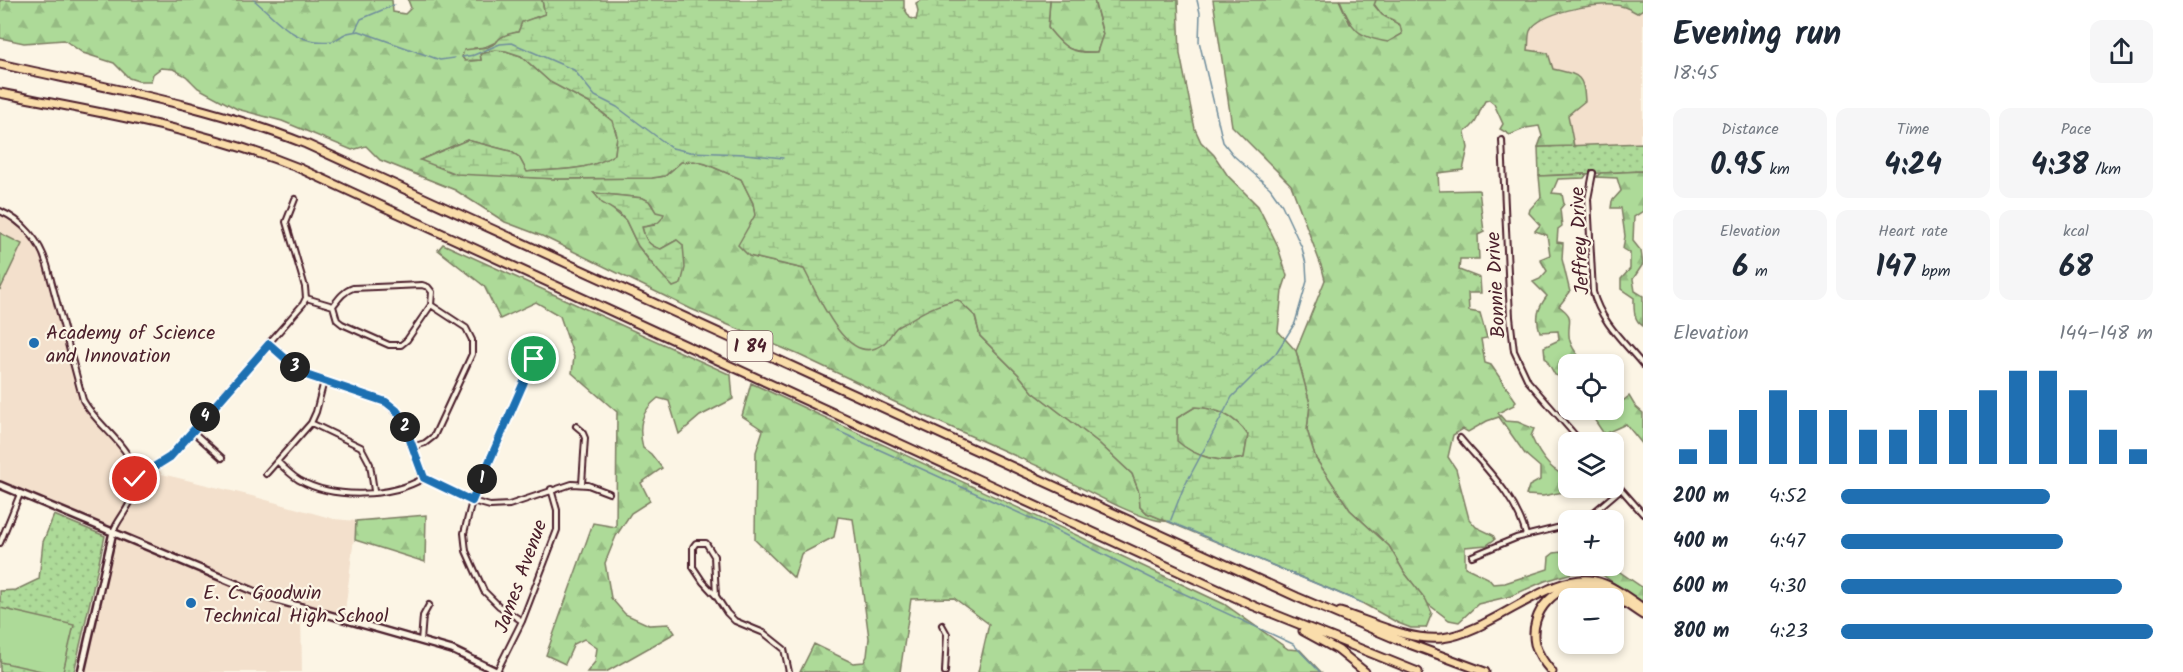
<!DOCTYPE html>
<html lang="en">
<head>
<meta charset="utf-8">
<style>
	:root { --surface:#fff; --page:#f6f6f7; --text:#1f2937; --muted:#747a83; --accent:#1f6fb2 }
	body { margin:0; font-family:Kalam,sans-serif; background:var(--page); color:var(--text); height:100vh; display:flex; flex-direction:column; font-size:22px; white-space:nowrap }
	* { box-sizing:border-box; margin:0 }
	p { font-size:20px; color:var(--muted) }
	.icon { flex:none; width:33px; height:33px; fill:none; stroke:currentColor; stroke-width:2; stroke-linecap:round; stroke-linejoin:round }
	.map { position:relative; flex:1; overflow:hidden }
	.sheet { display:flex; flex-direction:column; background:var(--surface); width:540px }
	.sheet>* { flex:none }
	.buttons { position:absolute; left:1558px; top:354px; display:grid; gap:12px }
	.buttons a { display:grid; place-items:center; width:66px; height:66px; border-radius:12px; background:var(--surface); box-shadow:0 3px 9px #0003; font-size:30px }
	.pin { position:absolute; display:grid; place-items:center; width:51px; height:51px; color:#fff; margin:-26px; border:3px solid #fff; border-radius:50%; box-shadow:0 2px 6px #0007 }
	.km { position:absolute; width:30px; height:30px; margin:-15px; border-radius:50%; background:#222; color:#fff; font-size:16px; line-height:30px; text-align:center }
	.round { display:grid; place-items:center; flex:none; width:63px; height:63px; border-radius:12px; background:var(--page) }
	.head { display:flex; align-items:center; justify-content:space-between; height:102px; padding:0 30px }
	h1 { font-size:33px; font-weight:700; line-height:45px }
	.stats { display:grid; grid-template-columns:repeat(3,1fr); gap:9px; height:102px; padding:6px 30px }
	.stats div { display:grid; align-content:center; border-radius:12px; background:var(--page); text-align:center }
	.stats b { font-size:30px; font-weight:700 }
	.stats small { font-size:16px; font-weight:400 }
	.stats p { font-size:16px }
	.chart { height:168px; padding:12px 30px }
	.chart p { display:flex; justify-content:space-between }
	.chart svg { width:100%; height:108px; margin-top:6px; stroke:var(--accent); stroke-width:6 }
	ul { padding:0 30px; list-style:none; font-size:20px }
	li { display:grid; grid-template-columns:96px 72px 1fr; align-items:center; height:45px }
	li i { height:15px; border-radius:8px; background:var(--accent) }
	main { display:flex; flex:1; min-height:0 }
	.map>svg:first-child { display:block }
	.built { fill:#f3e0cc }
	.grass { fill:url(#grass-dots); stroke:#7c7c62; stroke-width:1.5 }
	.forest { fill:url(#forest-firs); stroke:#7c7c62; stroke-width:1.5; fill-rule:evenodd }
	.wetland { fill:url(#wetland-marsh); stroke:#7c7c62; stroke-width:1.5; fill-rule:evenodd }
	.pitch { fill:#adda98; stroke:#7c7c62; stroke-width:1.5 }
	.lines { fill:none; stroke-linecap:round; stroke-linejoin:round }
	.stream { stroke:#6f8d9c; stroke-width:1.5 }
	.street-casing { stroke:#4a1f2b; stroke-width:8 }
	.secondary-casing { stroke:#4a1f2b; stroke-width:10 }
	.highway-casing { stroke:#4a1f2b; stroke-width:11 }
	.street { stroke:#fcf5e5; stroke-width:4 }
	.secondary { stroke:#fcf5e5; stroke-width:5 }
	.highway { stroke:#faddab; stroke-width:7 }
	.route-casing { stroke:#fff; stroke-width:12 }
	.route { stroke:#1f6fb2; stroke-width:8 }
	.poi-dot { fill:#1f6fb2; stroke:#fcf5e5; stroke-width:2 }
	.labels { text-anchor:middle; stroke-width:4.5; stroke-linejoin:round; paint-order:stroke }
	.shield { fill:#fcf5e5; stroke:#7f5f63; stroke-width:1.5 }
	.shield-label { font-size:18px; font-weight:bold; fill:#4a1f2b }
	.street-label { font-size:20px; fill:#4a1f2b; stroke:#fcf5e5 }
	.poi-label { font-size:20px; fill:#4a1f2b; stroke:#fcf5e5; text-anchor:start }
</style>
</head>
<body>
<main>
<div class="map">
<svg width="1643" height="672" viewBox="0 0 1643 672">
	<defs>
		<pattern id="grass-dots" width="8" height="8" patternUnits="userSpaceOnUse" patternTransform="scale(1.5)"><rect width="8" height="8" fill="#adda98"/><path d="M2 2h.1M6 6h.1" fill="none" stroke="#96bb83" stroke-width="1.8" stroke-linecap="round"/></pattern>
		<pattern id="forest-firs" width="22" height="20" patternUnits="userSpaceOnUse" patternTransform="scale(1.5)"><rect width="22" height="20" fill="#adda98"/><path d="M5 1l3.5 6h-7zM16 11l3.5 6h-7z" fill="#96bb83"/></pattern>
		<pattern id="wetland-marsh" width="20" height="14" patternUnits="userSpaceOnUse" patternTransform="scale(1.5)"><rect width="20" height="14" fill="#adda98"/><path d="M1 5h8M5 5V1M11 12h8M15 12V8" fill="none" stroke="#96bb83"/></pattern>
	</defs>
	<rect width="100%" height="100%" fill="#fcf5e5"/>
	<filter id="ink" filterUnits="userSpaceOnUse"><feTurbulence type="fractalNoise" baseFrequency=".0167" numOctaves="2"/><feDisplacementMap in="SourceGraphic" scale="12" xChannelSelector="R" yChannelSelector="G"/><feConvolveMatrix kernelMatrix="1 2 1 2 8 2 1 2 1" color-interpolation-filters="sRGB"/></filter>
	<g filter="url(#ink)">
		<!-- built -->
		<path class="built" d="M 1611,4 L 1620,6 L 1636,13 L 1643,9 L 1643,135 L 1640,133 L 1640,143 L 1574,146 L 1567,115 L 1575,110 L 1563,72 L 1553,69 L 1528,50 L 1530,31 L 1540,21 L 1553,15 L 1585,7 Z
			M 0,211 L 18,222 L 41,248 L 80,389 L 87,406 L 123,447 L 135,473 L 157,466 L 162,474 L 252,496 L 334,519 L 356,521 L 344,620 L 301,608 L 302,672 L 81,672 L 113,533 L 0,485 Z"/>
		<!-- grass -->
		<path class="grass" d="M 1643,143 L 1643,171 L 1539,176 L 1538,147 Z
			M 54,515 L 105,536 L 74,672 L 0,672 L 0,591 L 16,590 L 39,579 L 43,542 Z"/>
		<!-- forest -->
		<path class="forest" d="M 0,0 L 392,0 L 393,12 L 405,14 L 411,8 L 408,0 L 542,0 L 545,14 L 523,22 L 518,32 C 501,35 492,49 474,48 L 471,61 L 481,60 L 480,54 L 495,50 L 506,51 L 521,56 L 550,82 L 591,104 L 612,121 L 617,136 L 615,154 C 590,172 556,169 527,172 L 519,157 L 510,151 L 467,140 L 420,160 L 523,177 L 557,179 L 652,178 L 665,176 L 681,162 L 694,161 L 706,164 L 741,179 L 753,203 L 755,215 L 749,256 L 804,269 L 823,303 L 884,343 L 897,326 L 922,311 L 944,302 L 958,299 L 975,316 L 980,336 L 1019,375 L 1033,392 L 1098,442 L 1132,474 L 1139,492 L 1140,506 L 1147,513 L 1168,521 C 1143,524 1069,480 1042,468 C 990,444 938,422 886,398 L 867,387 L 799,355 L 691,309 L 542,236 L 505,222 L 455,190 L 380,160 L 366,146 L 352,150 L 282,121 L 237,109 L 198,88 L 186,76 L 173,69 L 161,68 L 153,74 L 151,81 L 138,81 L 129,78 L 114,63 L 83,53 L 64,40 L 24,43 L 0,38 ZM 594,193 L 643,198 C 655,203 656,213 655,225 L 642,227 C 645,239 648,246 661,249 L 677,240 L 650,262 L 638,246 L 626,221 Z
			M 1050,0 L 1094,0 L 1103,35 L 1097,52 C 1070,53 1064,49 1048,28 Z
			M 1213,0 L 1339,0 L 1350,24 L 1393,20 L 1382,15 L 1374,4 L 1376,0 L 1643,0 L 1643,9 L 1637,13 C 1630,9 1622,5 1614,5 C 1596,3 1539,12 1530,31 C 1528,36 1529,44 1528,50 L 1548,53 L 1553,69 C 1577,75 1584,73 1585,101 L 1568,115 L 1574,146 L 1538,147 L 1542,136 L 1539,126 L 1526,128 L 1510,135 L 1500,129 L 1503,124 L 1494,104 L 1489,100 L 1485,101 C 1476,115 1481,121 1465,132 L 1468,148 L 1463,170 L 1438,173 L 1439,191 L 1479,190 L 1484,232 L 1478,235 L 1479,259 L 1460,259 L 1459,270 L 1480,278 L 1481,293 L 1468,293 L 1469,311 L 1480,313 L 1487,338 L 1481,339 L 1485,363 L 1491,365 L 1516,401 L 1514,405 L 1498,413 L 1505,421 L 1518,422 L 1534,429 L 1531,436 C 1538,452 1550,473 1569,476 L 1569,488 L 1575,488 L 1573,490 L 1543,496 L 1526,495 L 1529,486 L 1540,480 L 1540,467 L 1525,454 L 1499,417 L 1487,421 L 1468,432 L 1463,429 L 1453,435 L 1448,457 L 1456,469 L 1469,519 L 1476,527 L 1493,535 L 1495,539 L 1487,545 L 1465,547 L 1465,567 L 1488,578 L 1493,584 L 1505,583 L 1548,569 L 1549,557 L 1554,553 L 1569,551 L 1569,566 L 1611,566 L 1643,588 L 1643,604 L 1597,571 L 1586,569 L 1545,581 L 1511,596 L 1478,604 L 1459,622 L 1449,620 L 1428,604 L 1404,572 L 1389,546 L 1350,510 L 1316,459 L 1307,430 L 1310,404 L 1296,351 L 1325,280 L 1322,268 L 1291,185 L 1232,126 Z
			M 1643,171 L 1643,211 L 1634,217 L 1633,241 L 1641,251 L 1643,264 L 1633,279 L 1635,291 L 1643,296 L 1643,326 C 1633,320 1634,309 1634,298 L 1621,289 L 1621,279 L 1630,269 L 1630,253 L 1623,249 L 1625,236 L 1621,208 L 1611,208 L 1612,201 L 1621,191 L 1617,178 L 1596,177 L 1601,173 Z
			M 1587,174 L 1584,178 L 1558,179 L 1552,193 L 1562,194 L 1564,204 L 1560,209 L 1562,226 L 1558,229 L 1557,242 L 1563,243 L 1562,259 L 1570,292 L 1559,306 C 1575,318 1568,319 1569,335 C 1569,346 1579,357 1586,364 L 1569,364 L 1569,374 L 1561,377 L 1555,375 L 1545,357 L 1544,347 L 1559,340 L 1558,331 L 1540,332 C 1535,317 1538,308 1547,296 L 1533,282 L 1540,279 L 1547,271 L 1540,259 L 1550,255 L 1547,235 L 1535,231 L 1540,225 L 1529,213 L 1530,209 L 1541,197 L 1539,176 Z
			M 443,244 L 731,375 L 733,399 L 700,416 L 679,434 L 669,401 L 658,398 C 640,412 638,427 643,448 L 651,454 L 662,468 L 641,483 L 650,501 L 631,513 L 616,536 L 605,563 L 611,598 L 625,614 L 649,625 L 669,624 L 675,633 L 606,672 L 587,672 L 595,662 L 597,648 L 584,639 L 574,644 L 565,664 L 546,655 L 593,523 L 616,527 L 617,412 L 572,373 L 574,357 L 560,316 L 536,302 L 500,319 L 484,286 L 438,250 Z
			M 751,383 L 1224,604 L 1288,649 L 1300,650 L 1321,672 L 978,672 L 989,624 L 954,598 L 911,599 L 900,672 L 800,672 L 814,644 L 853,663 L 864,662 L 867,656 L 869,638 L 853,519 L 838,517 L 834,537 L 801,554 L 794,578 L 755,540 L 756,452 L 763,430 L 742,416 Z
			M 1629,396 L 1635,406 L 1643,413 L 1643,445 L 1626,424 L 1604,434 L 1590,413 L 1590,410 L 1614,410 L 1614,399 L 1620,403 Z
			M 1195,407 C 1217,408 1236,417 1248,435 L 1244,458 C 1220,464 1196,457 1176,441 L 1177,418 Z
			M 426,515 L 425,562 L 355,540 L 356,521 Z"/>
		<!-- wetland -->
		<path class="wetland" d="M 542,0 L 904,0 L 904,8 L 910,18 L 916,20 L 918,11 L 916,3 L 921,0 L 1050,0 L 1048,28 C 1064,48 1071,54 1097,52 L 1103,34 L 1094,0 L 1178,0 L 1180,54 L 1195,129 L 1201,142 L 1214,155 L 1228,176 L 1258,206 L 1277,244 L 1287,276 L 1282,291 L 1278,331 L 1296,351 L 1310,404 L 1307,430 L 1316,459 L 1350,510 L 1389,546 L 1404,572 L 1426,600 L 1432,613 L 1426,628 L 1411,628 L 1398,623 L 1362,603 L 1327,588 L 1147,513 L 1140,506 L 1139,492 L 1132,474 L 1098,442 L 1033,392 L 1019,375 L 980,336 L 975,316 L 958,300 C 939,303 924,311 908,321 C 904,324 899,325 896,328 C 892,332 889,339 884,343 C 848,373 817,293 804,269 L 749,256 L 738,245 L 755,215 L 753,203 L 741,179 L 706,164 L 694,161 L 681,162 L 665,176 L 652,178 L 557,179 L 456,174 L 420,160 L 467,140 L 510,151 L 519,157 L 527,172 C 556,169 590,172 615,154 L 617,136 L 613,121 L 591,104 L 550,82 L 521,56 L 506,51 L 495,50 L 480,54 L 481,60 L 465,61 L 462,57 L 464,50 L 488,47 L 496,43 C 500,35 510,34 518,32 L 522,22 L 545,14 ZM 1195,407 C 1217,408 1236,417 1248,435 L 1244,458 C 1220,464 1195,457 1177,441 L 1177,418 Z
			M 1340,0 L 1376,0 L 1374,5 L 1382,15 L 1400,25 L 1402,34 L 1388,42 C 1356,37 1352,29 1340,0 Z
			M 594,193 L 643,198 L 649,201 L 656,212 L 664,214 C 660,225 653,225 642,227 C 645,239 648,246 661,249 L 677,240 L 683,245 L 685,268 L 681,284 L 673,287 L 658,271 L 638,246 L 626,221 L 619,213 L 602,203 Z"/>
		<!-- pitch -->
		<path class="pitch" d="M 0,233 L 22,244 L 0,290 Z
			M 0,608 L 74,625 L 63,672 L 46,672 L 0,662 Z"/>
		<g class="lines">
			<!-- stream -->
			<path class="stream" d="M 254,0 C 279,21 295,46 332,41 C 338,40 340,36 345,34 C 349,32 355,32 359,31 L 440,60 L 454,58
				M 355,31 L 361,19 L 394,5
				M 462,57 L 474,55 L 500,44 L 512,43 L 574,70 L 595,96 L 617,107 L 672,148 L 690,152 L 745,154 L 783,158
				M 838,431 L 1039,522 L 1163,584 L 1293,644 L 1320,672
				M 1168,521 L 1362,603
				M 1170,522 L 1183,489 L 1232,397 L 1276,353 L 1295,323 L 1307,281 L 1306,264 L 1302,248 L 1282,205 L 1270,188 L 1234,156 L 1223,142 L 1199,41 L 1200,13 L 1197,0"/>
			<defs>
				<path id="street" d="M 1502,140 L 1510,317 L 1514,351 L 1528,381 L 1581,442
					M 1593,173 L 1588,199 L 1593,292 C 1601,322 1624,342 1643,365
					M 0,211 C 23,221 40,241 47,265 L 83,400 C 100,432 146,452 133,495 C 129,509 118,519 113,532
					M 422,285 L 428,287 L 432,292 L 431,305 L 407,340 L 401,345 L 389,345 L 342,324 L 337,320 L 333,306 C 339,298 344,291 353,288 Z
					M 306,298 L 333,306
					M 269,344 L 303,374 L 386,402 L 402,418 L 424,478 L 472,501 L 490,506 L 509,505 L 572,484 L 588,485 L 609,493
					M 311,423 L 361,447 L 370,464 L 374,491
					M 576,426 L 582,431 L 585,438 L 582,484
					M 192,431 L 222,458
					M 1460,438 C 1485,468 1516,496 1526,535
					M 412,447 L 425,443 L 434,436 L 472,354 L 472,340 L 466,328 L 431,305
					M 278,462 C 284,468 291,475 299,480 C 333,499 390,498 424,478
					M 135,473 L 154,467 L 170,457 L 303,304 L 306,298 L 305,287 L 286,222 L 295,199
					M 266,474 L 311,423 L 316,412 L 324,381
					M 1614,481 L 1643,514
					M 1581,520 L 1594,512 L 1621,489
					M 0,543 L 20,494
					M 1472,556 L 1516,538 L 1569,525
					M 716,596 L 714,556 L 706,543 L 696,543 L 693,547 L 693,567 L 703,582 L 716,596 L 727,613 L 735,621 L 764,633 L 784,649 L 789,672
					M 522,621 L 499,606 L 484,591 L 466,551 L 464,533 L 472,501 L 534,359
					M 942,625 L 947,634 L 945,672
					M 421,641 L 423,616 L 429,605
					M 497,671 L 522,621 L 557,530 L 557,510 L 551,489"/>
				<path id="secondary" d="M 0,485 L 270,598 L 452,650 L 498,672
					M 81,672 L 113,532"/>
				<path id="highway" d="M 0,64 C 103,87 208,105 306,144 L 1297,597 L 1396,639 L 1485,672
					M 0,93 C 102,113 202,129 299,168 L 1254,606 L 1418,672
					M 1340,612 C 1372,622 1408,641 1442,638 C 1490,633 1554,570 1595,581 C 1613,585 1628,598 1643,608
					M 1303,631 L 1338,650 L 1365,672
					M 1552,672 C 1545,664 1538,655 1535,644 C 1528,612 1557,581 1590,586 C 1609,589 1627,605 1643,615"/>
			</defs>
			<!-- street casing -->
			<use href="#street" class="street-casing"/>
			<!-- secondary casing -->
			<use href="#secondary" class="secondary-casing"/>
			<!-- highway casing -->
			<use href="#highway" class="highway-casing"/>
			<!-- street -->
			<use href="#street" class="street"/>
			<!-- secondary -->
			<use href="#secondary" class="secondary"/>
			<!-- highway -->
			<use href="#highway" class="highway"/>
		</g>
	</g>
	<g class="lines" filter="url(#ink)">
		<defs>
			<path id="route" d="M 135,479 L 135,473 L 154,467 L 170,457 L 269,344 L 303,374 L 386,402 L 396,410 L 402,418 L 424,478 L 472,501 L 534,359"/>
		</defs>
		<!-- route casing -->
		<use href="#route" class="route-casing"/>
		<!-- route -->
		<use href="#route" class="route"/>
	</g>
	<!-- markers -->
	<g class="poi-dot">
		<circle cx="34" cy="343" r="6"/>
		<circle cx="191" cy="603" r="6"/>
	</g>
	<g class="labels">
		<!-- shield labels -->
		<rect class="shield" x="727.5" y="331" width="45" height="30" rx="4.5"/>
		<g class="shield-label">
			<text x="750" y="352">I 84</text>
		</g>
		<!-- street labels -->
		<g class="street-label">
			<text transform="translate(1579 241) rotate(-93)" y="7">Jeffrey Drive</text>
			<text transform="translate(1495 285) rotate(-93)" y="7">Bonnie Drive</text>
			<text transform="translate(520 576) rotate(-70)" y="7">James Avenue</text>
		</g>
		<!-- poi labels -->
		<g class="poi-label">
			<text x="46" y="339">Academy of Science<tspan x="46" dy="23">and Innovation</tspan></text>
			<text x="203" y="599">E. C. Goodwin<tspan x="203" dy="23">Technical High School</tspan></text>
		</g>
	</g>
</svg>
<div class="buttons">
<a><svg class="icon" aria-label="locate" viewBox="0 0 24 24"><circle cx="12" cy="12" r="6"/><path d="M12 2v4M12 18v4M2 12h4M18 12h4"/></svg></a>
<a><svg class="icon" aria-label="layers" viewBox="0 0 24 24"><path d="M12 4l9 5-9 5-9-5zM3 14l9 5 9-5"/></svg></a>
<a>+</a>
<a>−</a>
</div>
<div class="pin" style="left:534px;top:359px;background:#1e9e55"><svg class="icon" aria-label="arrive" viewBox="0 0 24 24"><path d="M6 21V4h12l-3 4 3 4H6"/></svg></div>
<div class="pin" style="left:135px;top:479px;background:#d93025"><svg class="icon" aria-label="check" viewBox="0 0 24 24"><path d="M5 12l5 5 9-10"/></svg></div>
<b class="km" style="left:482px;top:479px">1</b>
<b class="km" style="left:405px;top:427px">2</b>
<b class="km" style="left:295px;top:367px">3</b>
<b class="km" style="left:205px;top:417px">4</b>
</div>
<section class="sheet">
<div class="head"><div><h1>Evening run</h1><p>18:45</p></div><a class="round"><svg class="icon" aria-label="share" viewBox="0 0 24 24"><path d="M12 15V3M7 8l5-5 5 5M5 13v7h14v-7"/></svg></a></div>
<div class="stats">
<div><p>Distance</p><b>0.95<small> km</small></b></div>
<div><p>Time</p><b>4:24</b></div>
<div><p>Pace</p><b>4:38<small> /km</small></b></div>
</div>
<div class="stats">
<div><p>Elevation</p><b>6<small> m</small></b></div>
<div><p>Heart rate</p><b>147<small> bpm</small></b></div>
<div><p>kcal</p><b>68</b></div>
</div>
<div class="chart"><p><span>Elevation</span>144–148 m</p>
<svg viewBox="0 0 160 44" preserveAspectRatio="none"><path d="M5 44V38M15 44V30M25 44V22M35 44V14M45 44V22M55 44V22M65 44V30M75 44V30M85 44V22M95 44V22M105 44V14M115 44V6M125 44V6M135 44V14M145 44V30M155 44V38"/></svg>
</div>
<ul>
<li><b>200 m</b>4:52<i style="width:67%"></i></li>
<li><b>400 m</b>4:47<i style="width:71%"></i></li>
<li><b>600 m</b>4:30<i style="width:90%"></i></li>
<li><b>800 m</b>4:23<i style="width:100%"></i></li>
</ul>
</section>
</main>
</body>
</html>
